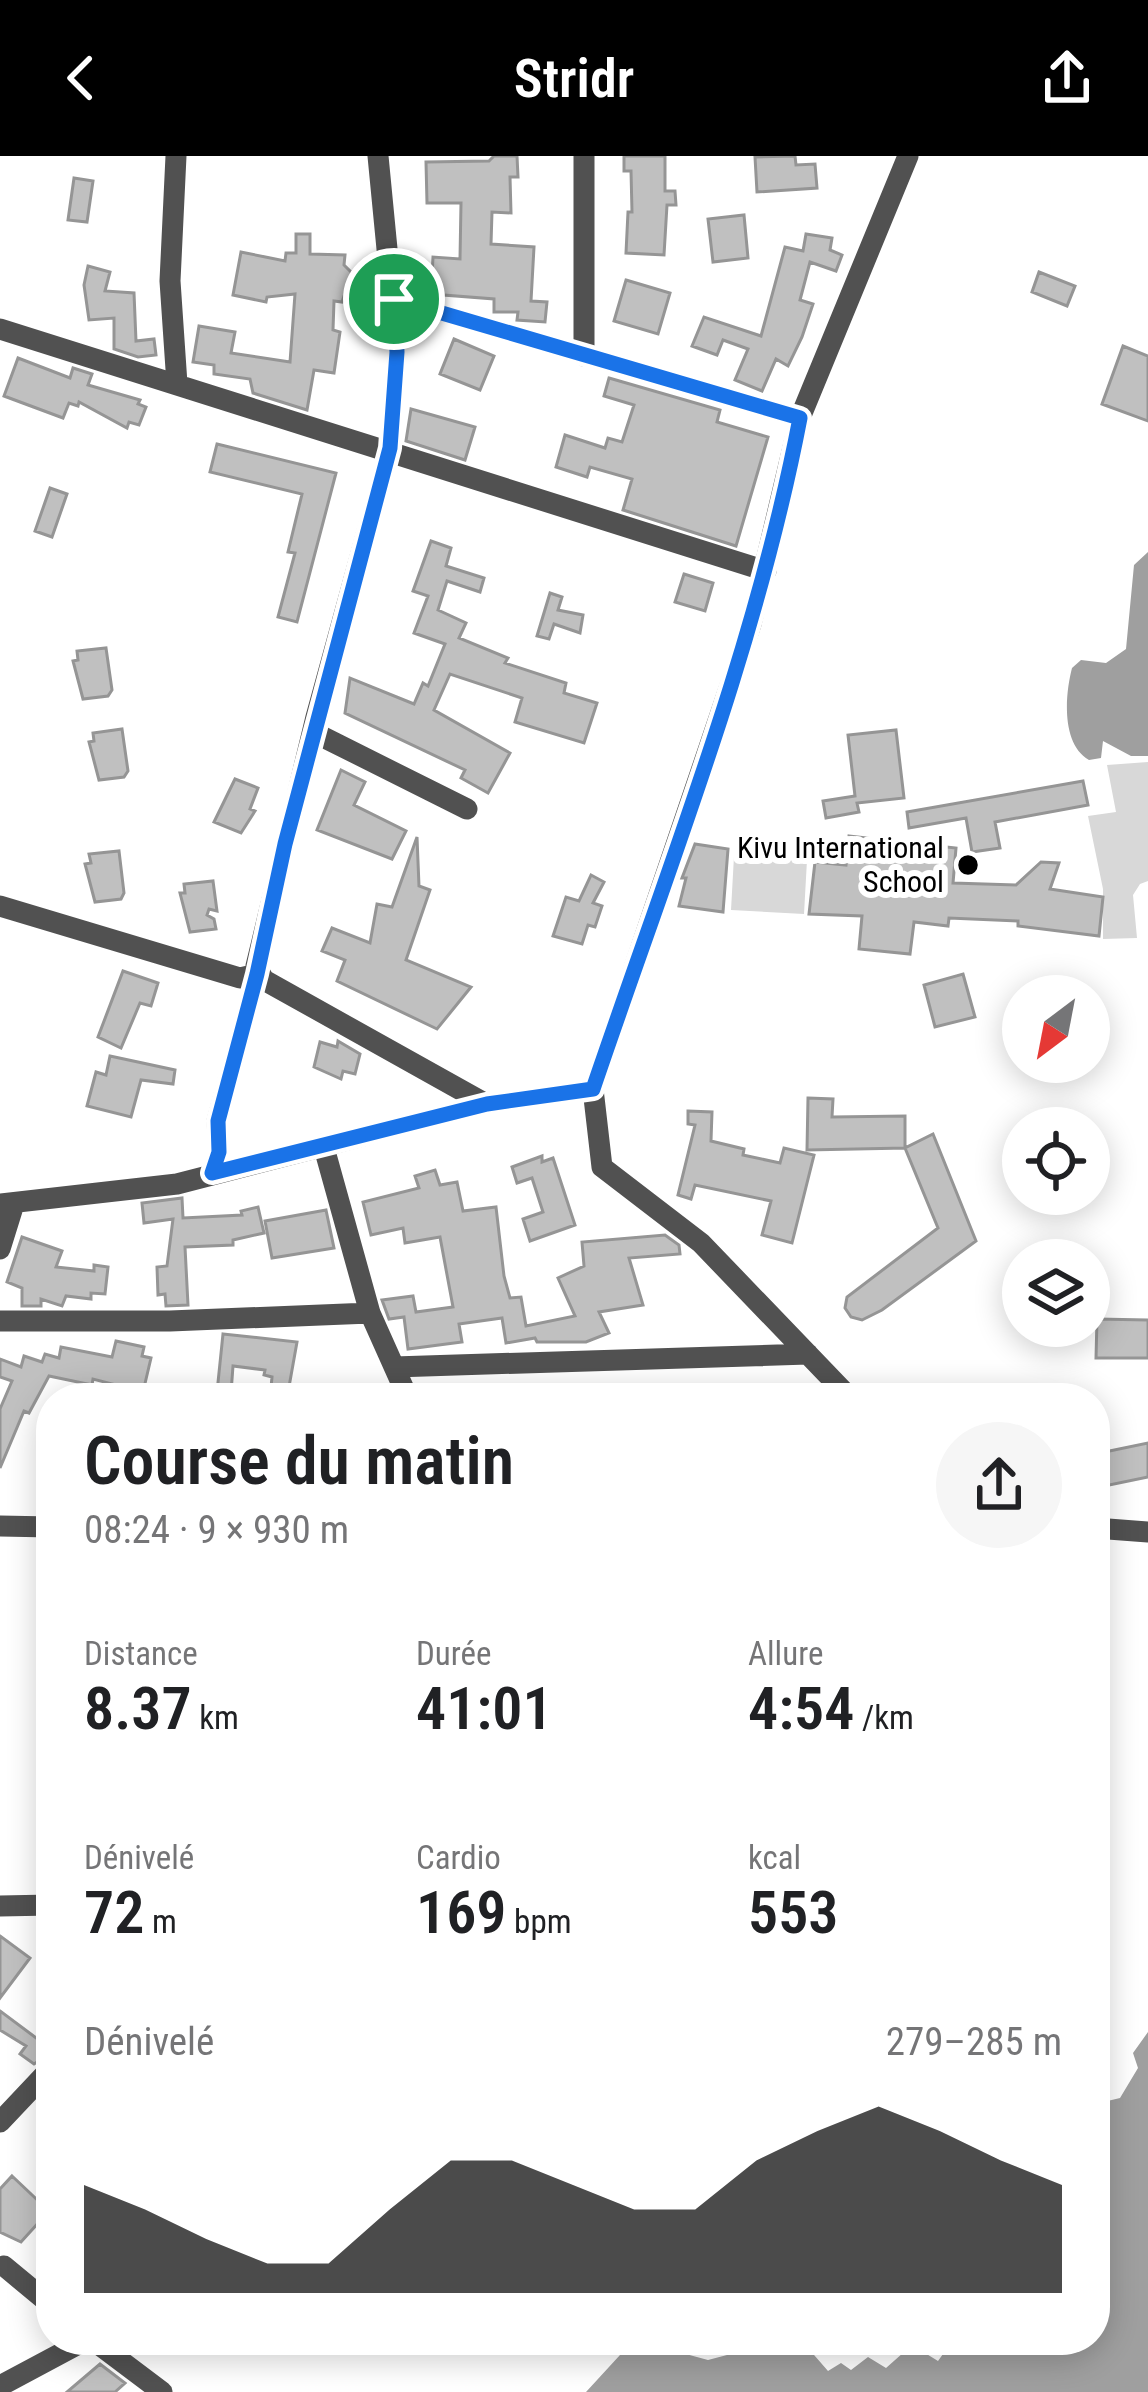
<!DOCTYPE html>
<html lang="fr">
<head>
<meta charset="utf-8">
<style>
	:root { --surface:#fff; --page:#f6f6f6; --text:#202124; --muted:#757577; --accent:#000 }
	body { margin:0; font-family:"Roboto Condensed",sans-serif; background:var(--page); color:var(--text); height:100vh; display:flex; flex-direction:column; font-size:45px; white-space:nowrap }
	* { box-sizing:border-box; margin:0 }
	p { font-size:39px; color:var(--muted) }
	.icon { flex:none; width:66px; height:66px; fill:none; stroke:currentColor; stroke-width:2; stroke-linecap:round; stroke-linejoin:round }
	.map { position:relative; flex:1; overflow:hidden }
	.sheet { position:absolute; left:36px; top:1227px; width:1074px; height:972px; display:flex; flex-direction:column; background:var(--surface); border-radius:48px; box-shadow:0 6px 30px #0003 }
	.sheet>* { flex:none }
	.needle { width:78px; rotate:212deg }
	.tools { position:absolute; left:1002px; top:819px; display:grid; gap:24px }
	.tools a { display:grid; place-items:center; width:108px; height:108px; border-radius:50%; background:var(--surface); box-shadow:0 6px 30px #0003; font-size:60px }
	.pin { position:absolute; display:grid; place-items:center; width:102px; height:102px; color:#fff; margin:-51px; border:6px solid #fff; border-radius:50%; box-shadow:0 3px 12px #0007 }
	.round { display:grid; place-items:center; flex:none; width:126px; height:126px; border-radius:63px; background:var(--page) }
	.headline { display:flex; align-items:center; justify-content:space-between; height:204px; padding:0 48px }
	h1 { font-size:66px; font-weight:600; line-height:90px }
	.metrics { display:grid; grid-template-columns:repeat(3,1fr); gap:18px; height:204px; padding:12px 48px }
	.metrics div { display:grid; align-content:center }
	.metrics b { font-size:60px; font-weight:600 }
	.metrics small { font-size:33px; font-weight:400 }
	.metrics p { font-size:33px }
	.chart { height:336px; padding:24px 48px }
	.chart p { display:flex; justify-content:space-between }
	.chart svg { width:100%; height:216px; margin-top:12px; fill:var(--accent); opacity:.7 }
	header { display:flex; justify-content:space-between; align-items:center; height:156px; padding:0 48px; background:var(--accent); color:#fff; font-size:54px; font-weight:600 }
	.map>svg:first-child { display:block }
	.green { fill:#d8d8d8 }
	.water { fill:#9f9f9f }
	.building { fill:#c0c0c0; stroke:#959595; stroke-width:3 }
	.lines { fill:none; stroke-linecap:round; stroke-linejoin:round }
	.minor { stroke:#515151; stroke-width:21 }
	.route-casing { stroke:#fff; stroke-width:24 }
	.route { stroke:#1a73e8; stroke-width:15 }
	.poi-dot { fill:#000; stroke:#fff; stroke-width:4.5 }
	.labels { text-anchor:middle; stroke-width:12; stroke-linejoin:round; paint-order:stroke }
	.poi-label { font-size:30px; fill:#000; stroke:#fff; text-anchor:end }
</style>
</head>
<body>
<header><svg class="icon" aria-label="back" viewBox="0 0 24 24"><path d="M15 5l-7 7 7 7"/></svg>Stridr<svg class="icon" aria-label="share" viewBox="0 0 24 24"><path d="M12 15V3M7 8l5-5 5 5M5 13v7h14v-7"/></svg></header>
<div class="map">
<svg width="1148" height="2236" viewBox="0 0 1148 2236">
	<rect width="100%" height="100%" fill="#fff"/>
	<!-- green -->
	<path class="green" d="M 1148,606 L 1148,725 L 1140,728 L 1133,739 L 1137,782 L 1103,783 L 1103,733 L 1088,660 L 1116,656 L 1107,609 Z
		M 734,700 L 807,704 L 804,758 L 731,754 Z"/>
	<!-- water -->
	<path class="water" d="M 1148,396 L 1148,600 L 1131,600 L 1103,585 L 1101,602 L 1089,604 C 1061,588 1065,539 1072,512 L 1081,504 L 1106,507 L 1126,493 L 1134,409 Z
		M 1148,1876 L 1148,2236 L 586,2236 L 620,2199 L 645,2187 L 708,2204 L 784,2184 L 801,2184 L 828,2215 L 841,2207 L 851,2214 L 868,2201 L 886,2212 L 912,2189 L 938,2205 L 953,2184 L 1095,2184 L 1095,1948 L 1120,1942 L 1138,1912 L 1133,1897 Z"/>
	<!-- building -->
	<path class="building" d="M 494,0 L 517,0 L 518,21 L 510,21 L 511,57 L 492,56 L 491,88 L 534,91 L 531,145 L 547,146 L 545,166 L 517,164 L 518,156 L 494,156 L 494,143 L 431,138 L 433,101 L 460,103 L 461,47 L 427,47 L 426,6 L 489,5 Z
		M 624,0 L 665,0 L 665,35 L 675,35 L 676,49 L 667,49 L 664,99 L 626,97 L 628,56 L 632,56 L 631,15 L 624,15 Z
		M 795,0 L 796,9 L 815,8 L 817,32 L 757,36 L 755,1 Z
		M 74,22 L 93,25 L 87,66 L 68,64 Z
		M 744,59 L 748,102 L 713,106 L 708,63 Z
		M 296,78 L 310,78 L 310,98 L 345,99 L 344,109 L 352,117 L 342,146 L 334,145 L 333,174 L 340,176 L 334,217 L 314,214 L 307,254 L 253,237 L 250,223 L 214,218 L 214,209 L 193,206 L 199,170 L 235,176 L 231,197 L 290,206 L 295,138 L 267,141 L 266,146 L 233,139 L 241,96 L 285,105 L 286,97 L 296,97 Z
		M 806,78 L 832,82 L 830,94 L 842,99 L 836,115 L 810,106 L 800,144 L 813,148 L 802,181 L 788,210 L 776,203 L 762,235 L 735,224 L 748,193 L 723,184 L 717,199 L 692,190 L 704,161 L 761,180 L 785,91 L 803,95 Z
		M 88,110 L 110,116 L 105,135 L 134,137 L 136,185 L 154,183 L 156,199 L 138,201 L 114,193 L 114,162 L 89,164 L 84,129 Z
		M 1039,116 L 1075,130 L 1067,150 L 1032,136 Z
		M 626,124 L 670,137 L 658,178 L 614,165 Z
		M 454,183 L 494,200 L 480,234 L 440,218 Z
		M 1123,190 L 1148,200 L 1148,265 L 1102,248 Z
		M 18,202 L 70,222 L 73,212 L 92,218 L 88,229 L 140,244 L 138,248 L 146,251 L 139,269 L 129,266 L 127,272 L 79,246 L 78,250 L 69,247 L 63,262 L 4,240 Z
		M 609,222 L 720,254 L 717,266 L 768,281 L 736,390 L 623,354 L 632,323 L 590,311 L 587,321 L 556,311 L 565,279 L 605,292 L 608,282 L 622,286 L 634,249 L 604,240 Z
		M 411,253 L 475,271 L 465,304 L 406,285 Z
		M 217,288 L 336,317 L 297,466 L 278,461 L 295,397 L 288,396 L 302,338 L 210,316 Z
		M 50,332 L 67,338 L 52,381 L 35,375 Z
		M 431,385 L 451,392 L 446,410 L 484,422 L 480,436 L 447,425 L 438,454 L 466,467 L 459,482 L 508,502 L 505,507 L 566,527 L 564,537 L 597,547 L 584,587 L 515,566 L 522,542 L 450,518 L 434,554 L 510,597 L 488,637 L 461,622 L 465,614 L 345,557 L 350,522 L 414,548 L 423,527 L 428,530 L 445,488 L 414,477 L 428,440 L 413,435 Z
		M 684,418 L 713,427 L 705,455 L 675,446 Z
		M 550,437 L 562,441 L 558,454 L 583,459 L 580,477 L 554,468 L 549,483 L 537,480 Z
		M 106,492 L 112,534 L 108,540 L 83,543 L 73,505 L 78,504 L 77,495 Z
		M 122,573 L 128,615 L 124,621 L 99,624 L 89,586 L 94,585 L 93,577 Z
		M 896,574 L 904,642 L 857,647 L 859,656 L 826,662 L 823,645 L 855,640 L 848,579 Z
		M 341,614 L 365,626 L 354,649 L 406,675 L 392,703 L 317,674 Z
		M 235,623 L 258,632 L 250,653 L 255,655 L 241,677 L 214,666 Z
		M 1083,625 L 1088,649 L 995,666 L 1000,692 L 972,696 L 966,662 L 909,672 L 907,656 Z
		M 849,680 L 956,692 L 953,727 L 1016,729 L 1041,706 L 1059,707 L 1050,733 L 1103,741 L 1099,780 L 1018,770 L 1018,765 L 949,762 L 948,770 L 914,766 L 910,798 L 859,793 L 862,760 L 809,758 L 815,706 L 846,709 Z
		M 417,681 L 419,730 L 430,734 L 406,804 L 471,831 L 437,873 L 337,825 L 345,804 L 322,795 L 332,772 L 370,787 L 377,748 L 392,751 Z
		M 695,688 L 728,693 L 723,756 L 679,750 L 686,722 L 682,722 Z
		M 119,695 L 124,737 L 121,743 L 95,746 L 85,708 L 91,707 L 89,698 Z
		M 591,719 L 604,726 L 593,747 L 602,750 L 595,771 L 588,769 L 582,788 L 553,780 L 566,741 L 579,745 Z
		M 213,725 L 217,755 L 209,753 L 207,759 L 214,763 L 216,773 L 190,776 L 180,737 L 185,737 L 184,728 Z
		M 123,815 L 158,827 L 151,850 L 140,847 L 121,892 L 98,881 Z
		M 963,818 L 975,861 L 935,871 L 924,829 Z
		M 338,885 L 360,898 L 355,918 L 343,915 L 341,923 L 314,911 L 320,886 L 337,891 Z
		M 110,900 L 175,914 L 173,928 L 141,924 L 131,961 L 87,950 L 96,916 L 106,919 Z
		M 808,942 L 833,943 L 832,961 L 905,960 L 905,992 L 807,994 Z
		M 688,955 L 712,956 L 711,985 L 744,993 L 743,999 L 780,1007 L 784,992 L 814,999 L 792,1087 L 762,1079 L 771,1045 L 695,1029 L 691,1043 L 678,1039 L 695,969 L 688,968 Z
		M 933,978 L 976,1085 L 882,1154 L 862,1164 L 851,1161 L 845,1152 L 847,1141 L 938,1072 L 905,992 Z
		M 542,1000 L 542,1006 L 553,1002 L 575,1069 L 530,1085 L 523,1063 L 543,1056 L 532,1022 L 517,1027 L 512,1011 Z
		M 435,1014 L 440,1029 L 457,1026 L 463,1055 L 496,1051 L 504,1120 L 510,1142 L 521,1141 L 526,1170 L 575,1160 L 558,1122 L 584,1110 L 582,1086 L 665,1079 L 679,1089 L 680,1098 L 629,1102 L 643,1149 L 599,1156 L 609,1177 L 586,1186 L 537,1186 L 535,1182 L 506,1187 L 502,1162 L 459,1168 L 462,1186 L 408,1193 L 404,1161 L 389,1163 L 382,1144 L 413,1140 L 416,1156 L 453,1151 L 440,1081 L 405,1087 L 403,1072 L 371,1079 L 363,1046 L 419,1032 L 415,1020 Z
		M 182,1042 L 183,1062 L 242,1059 L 241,1055 L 258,1051 L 264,1077 L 233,1084 L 233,1089 L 185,1091 L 188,1149 L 166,1150 L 165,1138 L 158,1139 L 157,1111 L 167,1110 L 173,1063 L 144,1067 L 142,1047 Z
		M 326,1054 L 334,1092 L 272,1102 L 265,1065 Z
		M 22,1081 L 62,1095 L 56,1111 L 94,1115 L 94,1109 L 108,1111 L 105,1138 L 91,1137 L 91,1143 L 66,1140 L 62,1150 L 41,1143 L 41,1150 L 22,1150 L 22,1132 L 7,1126 Z
		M 1097,1163 L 1148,1164 L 1148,1202 L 1096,1202 Z
		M 223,1178 L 297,1186 L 287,1242 L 270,1242 L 272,1221 L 264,1219 L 265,1214 L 233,1210 L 231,1237 L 217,1236 Z
		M 116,1185 L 144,1191 L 142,1200 L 151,1202 L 143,1236 L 93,1223 L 92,1229 L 49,1220 L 29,1257 L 24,1255 L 0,1312 L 0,1253 L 12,1225 L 0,1221 L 0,1203 L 21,1211 L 24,1200 L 42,1206 L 45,1198 L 59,1202 L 61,1191 L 112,1201 Z
		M 1148,1287 L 1148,1321 L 1095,1332 L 1095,1298 Z
		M 0,1780 L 30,1802 L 0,1842 Z
		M 0,1855 L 51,1893 L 51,1897 L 34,1908 L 20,1898 L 26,1890 L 0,1874 Z
		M 12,2020 L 49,2055 L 21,2086 L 0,2076 L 0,2033 Z
		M 100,2208 L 125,2227 L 115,2236 L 67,2236 Z"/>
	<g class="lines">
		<!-- minor -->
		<path class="minor" d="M 176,0 L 170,125 L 177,228
			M 378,0 L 397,196 L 390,292 L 316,561 L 256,810 L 264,824 L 486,948
			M 394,143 L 800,262
			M 0,173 L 766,415
			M 584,200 L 584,0
			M 313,576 L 467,653
			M 0,750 L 240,822 L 257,818 L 217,965 L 219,996 L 212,1017
			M 323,988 L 370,1157 L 408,1242
			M 0,1048 L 177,1028 L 486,948 L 593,933
			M 0,1093 L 14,1048
			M 0,1165 L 170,1165 L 370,1157
			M 394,1211 L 808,1198
			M 850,1242 L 701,1087 L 602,1011 L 593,933 L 751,468 L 800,262 L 908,0
			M 0,1370 L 51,1371
			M 1095,1372 L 1148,1376
			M 0,1750 L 51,1749
			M 0,1966 L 51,1912
			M 4,2110 L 51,2149
			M 93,2184 L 162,2236
			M 0,2230 L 86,2184"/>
	</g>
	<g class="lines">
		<defs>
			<path id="route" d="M 394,143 L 800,262 C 756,492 668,712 593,933 L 487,948 L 212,1017 L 219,996 L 218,965 L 257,818 L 285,688 L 390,292 L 397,196 Z"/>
		</defs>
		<!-- route casing -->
		<use href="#route" class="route-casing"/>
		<!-- route -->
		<use href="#route" class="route"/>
	</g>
	<!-- markers -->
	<circle class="poi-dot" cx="968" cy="709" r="12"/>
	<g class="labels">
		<!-- poi labels -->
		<g class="poi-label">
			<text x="944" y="702">Kivu International<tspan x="944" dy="34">School</tspan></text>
		</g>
	</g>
</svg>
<div class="tools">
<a><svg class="needle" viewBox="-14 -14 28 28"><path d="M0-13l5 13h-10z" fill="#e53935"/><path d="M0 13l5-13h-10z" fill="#757577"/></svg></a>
<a><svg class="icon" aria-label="locate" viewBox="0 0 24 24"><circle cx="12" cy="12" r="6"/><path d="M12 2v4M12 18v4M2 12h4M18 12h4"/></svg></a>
<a><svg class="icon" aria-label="layers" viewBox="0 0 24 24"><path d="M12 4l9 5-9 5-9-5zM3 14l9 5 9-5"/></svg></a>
</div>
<div class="pin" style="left:394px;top:143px;background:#1e9e55"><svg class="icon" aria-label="arrive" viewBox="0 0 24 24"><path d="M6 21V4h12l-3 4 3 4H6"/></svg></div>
<section class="sheet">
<div class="headline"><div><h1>Course du matin</h1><p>08:24 · 9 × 930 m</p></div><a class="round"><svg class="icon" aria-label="share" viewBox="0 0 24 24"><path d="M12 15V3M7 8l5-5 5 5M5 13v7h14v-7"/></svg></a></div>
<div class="metrics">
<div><p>Distance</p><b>8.37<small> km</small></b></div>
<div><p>Durée</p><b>41:01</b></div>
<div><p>Allure</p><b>4:54<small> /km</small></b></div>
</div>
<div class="metrics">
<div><p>Dénivelé</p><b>72<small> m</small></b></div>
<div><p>Cardio</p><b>169<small> bpm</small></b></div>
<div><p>kcal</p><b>553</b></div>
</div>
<div class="chart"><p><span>Dénivelé</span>279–285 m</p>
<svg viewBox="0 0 160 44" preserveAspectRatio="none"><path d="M0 44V22L10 27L20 33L30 38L40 38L50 27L60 17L70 17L80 22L90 27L100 27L110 17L120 11L130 6L140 11L150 17L160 22V44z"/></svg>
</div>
</section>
</div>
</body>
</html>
